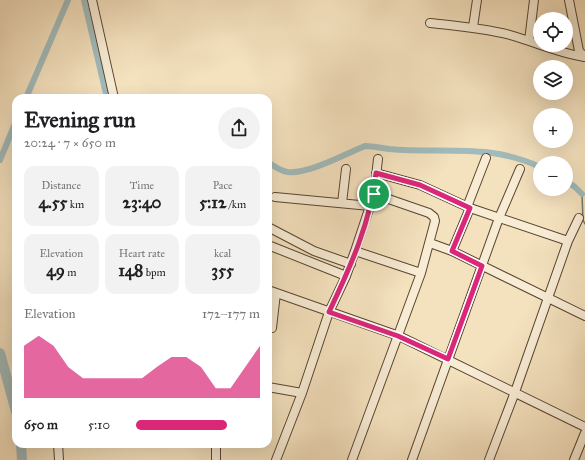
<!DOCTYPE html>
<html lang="en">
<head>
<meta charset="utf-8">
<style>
	:root { --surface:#fff; --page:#f2f2f2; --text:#202124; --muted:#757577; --accent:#db2777 }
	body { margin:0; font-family:"IM FELL Great Primer",serif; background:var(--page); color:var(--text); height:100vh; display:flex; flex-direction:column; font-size:15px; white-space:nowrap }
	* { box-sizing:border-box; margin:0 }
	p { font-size:13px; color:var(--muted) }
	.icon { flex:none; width:22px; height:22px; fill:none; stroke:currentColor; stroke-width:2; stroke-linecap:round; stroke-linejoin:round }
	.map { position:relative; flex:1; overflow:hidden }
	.side { position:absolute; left:12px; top:94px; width:260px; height:354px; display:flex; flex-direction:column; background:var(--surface); border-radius:12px; box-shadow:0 4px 16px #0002 }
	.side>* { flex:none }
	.fabs { position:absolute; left:533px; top:12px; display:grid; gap:8px }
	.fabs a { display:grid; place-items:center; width:40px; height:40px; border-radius:50%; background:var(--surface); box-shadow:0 4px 16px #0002; font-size:20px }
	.pin { position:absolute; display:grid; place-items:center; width:34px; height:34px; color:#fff; margin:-17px; border:2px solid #fff; border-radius:50%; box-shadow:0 1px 4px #0007 }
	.round { display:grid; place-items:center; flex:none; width:42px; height:42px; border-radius:21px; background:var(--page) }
	.headline { display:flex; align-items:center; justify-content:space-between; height:68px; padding:0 12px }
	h1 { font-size:22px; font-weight:700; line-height:30px }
	.metrics { display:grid; grid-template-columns:repeat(3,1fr); gap:6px; height:68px; padding:4px 12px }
	.metrics div { display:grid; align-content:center; border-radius:10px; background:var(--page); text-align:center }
	.metrics b { font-size:17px; font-weight:700 }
	.metrics small { font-size:11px; font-weight:400 }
	.metrics p { font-size:11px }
	.chart { height:112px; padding:8px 12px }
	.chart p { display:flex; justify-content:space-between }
	.chart svg { width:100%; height:72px; margin-top:4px; fill:var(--accent); opacity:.7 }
	ul { padding:0 12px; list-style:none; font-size:13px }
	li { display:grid; grid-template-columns:64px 48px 1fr; align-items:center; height:30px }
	li i { height:10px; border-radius:5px; background:var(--accent) }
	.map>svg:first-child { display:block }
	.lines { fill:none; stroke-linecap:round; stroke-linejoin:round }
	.stream { stroke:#6f7872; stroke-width:1.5 }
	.canal { stroke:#a1bbbc; stroke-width:6 }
	.river { stroke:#a1bbbc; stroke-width:10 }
	.minor-casing { stroke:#584631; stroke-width:10 }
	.minor { stroke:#f8ecd5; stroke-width:8 }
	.route-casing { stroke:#fff; stroke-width:8 }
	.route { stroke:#db2777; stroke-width:5 }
</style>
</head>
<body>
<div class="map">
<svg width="585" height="460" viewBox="0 0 585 460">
	<rect width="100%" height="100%" fill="#f4e1be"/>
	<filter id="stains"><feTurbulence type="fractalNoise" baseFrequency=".005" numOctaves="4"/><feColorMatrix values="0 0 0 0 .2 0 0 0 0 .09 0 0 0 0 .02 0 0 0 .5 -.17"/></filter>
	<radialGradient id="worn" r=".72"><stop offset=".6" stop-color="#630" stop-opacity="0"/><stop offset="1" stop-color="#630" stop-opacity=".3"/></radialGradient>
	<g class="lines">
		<!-- stream -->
		<path class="stream" d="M 582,194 L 583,220 L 585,224"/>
		<!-- canal -->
		<path class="canal" d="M 84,0 L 107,98
			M 26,98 L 68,0
			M 0,160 L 16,121
			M 268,162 C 274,166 280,171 288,172 C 309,174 345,154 365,146 C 373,146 381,148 389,149 C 443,154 489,143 540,167
			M 566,181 L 575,187 L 582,194"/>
		<!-- river -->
		<path class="river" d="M 0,353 L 16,412
			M 21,444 L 22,460"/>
		<defs>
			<path id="minor" d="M 92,0 L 114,98
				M 569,0 L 579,51 L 585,57
				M 430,23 C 457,26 483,28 510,35 C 535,42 558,53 584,57
				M 473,27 L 477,0
				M 529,41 L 534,0
				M 376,173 L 420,185 L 470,208 L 568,241
				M 275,197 L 370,206
				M 342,203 L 346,169
				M 467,207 L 486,158
				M 268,227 L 314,251 L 351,264
				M 430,243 L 452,251 L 585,316
				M 268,245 L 346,276
				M 355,251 L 421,273
				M 452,251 L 470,208
				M 268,290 L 399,336 L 585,427
				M 272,328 L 276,293
				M 268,387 L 302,393
				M 58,444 L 59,460
				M 216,460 L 216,444
				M 276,460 L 302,393 L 329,312 L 346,276 L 355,251 L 374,194 L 378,159
				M 352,460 L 421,273 L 435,221 L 434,217 L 429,213 L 374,194
				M 412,460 L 499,218 L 520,169
				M 489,460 L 515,392 L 568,241 L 579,218
				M 574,460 L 585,433"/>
		</defs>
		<!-- minor casing -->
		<use href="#minor" class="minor-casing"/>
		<!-- minor -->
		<use href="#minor" class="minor"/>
	</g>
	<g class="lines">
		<defs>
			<path id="route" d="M 376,173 L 420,185 L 470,208 L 452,251 L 482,266 L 448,359 L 398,336 L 329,312 C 350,268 371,221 376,173 Z"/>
		</defs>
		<!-- route casing -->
		<use href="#route" class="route-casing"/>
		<!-- route -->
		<use href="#route" class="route"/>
	</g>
	<rect width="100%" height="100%" filter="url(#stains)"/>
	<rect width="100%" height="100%" fill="url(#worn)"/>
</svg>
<div class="fabs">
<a><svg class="icon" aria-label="locate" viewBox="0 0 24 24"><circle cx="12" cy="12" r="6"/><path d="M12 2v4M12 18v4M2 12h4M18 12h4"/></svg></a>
<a><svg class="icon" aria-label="layers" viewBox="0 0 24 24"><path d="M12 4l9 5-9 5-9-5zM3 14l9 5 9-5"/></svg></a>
<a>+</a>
<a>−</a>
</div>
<div class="pin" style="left:374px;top:194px;background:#1e9e55"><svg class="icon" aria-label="arrive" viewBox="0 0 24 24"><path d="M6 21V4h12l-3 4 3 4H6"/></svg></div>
<section class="side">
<div class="headline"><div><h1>Evening run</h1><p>20:24 · 7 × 650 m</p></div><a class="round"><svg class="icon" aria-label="share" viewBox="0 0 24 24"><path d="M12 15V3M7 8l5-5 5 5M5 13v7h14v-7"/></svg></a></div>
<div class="metrics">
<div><p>Distance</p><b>4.55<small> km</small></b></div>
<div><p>Time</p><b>23:40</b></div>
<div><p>Pace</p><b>5:12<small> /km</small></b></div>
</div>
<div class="metrics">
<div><p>Elevation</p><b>49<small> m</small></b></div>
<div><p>Heart rate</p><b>148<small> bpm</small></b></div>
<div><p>kcal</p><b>355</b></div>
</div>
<div class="chart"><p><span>Elevation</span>172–177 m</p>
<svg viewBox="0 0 160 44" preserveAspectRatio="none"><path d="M0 44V12L10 6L20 12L30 25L40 32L50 32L60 32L70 32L80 32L90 25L100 19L110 19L120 25L130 38L140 38L150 25L160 12V44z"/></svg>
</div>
<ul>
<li><b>650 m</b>5:10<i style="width:73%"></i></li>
</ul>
</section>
</div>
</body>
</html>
